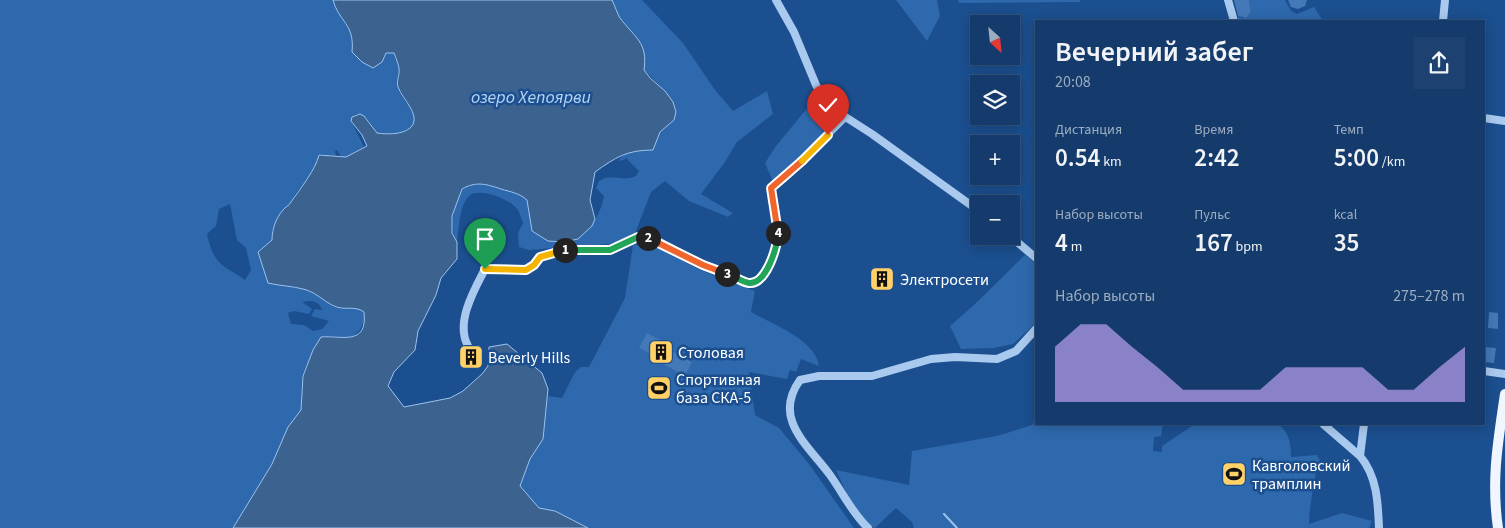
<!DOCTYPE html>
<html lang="ru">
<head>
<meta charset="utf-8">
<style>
	:root { --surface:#143b6b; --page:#1d4271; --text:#f1f3f6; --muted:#9dadc1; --line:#33557e; --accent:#bca0f2 }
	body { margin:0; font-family:"Source Sans 3",sans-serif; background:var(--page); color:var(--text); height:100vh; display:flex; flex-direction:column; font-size:19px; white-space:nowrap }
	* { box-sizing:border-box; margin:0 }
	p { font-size:16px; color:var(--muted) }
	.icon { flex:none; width:28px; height:28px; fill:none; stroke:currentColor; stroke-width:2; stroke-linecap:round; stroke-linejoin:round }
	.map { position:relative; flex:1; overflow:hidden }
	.panel { position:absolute; left:1035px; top:20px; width:450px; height:405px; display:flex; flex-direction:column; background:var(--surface); border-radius:0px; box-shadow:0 2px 12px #0003,0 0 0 1px var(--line) }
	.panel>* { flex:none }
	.needle { width:32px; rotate:153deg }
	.controls { position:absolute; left:970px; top:15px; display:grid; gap:10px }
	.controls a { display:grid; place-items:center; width:50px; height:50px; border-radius:0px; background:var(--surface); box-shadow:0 2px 12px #0003,0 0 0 1px var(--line); font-size:25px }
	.pin { position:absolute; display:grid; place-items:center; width:42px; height:42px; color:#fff; margin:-51px -21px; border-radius:50% 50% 50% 0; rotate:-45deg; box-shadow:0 0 5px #0007 }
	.pin .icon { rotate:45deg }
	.km { position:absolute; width:25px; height:25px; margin:-12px; border-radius:50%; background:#222; color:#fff; font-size:14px; line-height:25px; text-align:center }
	.round { display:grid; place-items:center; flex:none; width:52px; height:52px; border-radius:0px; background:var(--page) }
	.summary { display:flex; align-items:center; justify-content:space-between; height:85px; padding:0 20px }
	h1 { font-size:28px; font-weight:600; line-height:38px }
	.stats { display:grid; grid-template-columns:repeat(3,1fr); gap:8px; height:85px; padding:5px 20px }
	.stats div { display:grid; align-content:center }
	.stats b { font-size:25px; font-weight:600 }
	.stats small { font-size:14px; font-weight:400 }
	.stats p { font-size:14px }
	.chart { height:140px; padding:10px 20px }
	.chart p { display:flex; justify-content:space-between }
	.chart svg { width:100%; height:90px; margin-top:5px; fill:var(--accent); opacity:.7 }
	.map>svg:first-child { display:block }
	.green { fill:#2e69ad; fill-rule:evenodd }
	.water { fill:#3c6290; stroke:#9cc4f0 }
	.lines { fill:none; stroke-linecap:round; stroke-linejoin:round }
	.stream { stroke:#9cc4f0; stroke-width:2 }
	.building { fill:#4478b7 }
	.minor { stroke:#a9c9ee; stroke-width:8 }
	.major { stroke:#f0f6ff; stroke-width:10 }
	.split-1-casing { stroke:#fff; stroke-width:10 }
	.split-2-casing { stroke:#fff; stroke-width:10 }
	.split-3-casing { stroke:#fff; stroke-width:10 }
	.split-4-casing { stroke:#fff; stroke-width:10 }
	.split-5-casing { stroke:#fff; stroke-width:10 }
	.split-6-casing { stroke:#fff; stroke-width:10 }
	.split-1 { stroke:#f5b400; stroke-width:6 }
	.split-2 { stroke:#22a559; stroke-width:6 }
	.split-3 { stroke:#f0652b; stroke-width:6 }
	.split-4 { stroke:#22a559; stroke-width:6 }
	.split-5 { stroke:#f0652b; stroke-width:6 }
	.split-6 { stroke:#f5b400; stroke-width:6 }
	.labels { text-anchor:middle; stroke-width:5; stroke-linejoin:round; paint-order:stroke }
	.poi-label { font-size:16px; fill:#fff; stroke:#1b4f8f; text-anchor:start }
	.water-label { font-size:18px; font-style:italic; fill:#b5d3f5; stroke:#1b4f8f }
</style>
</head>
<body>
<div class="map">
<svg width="1505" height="528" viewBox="0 0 1505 528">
	<rect width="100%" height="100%" fill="#1b4f8f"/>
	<!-- green -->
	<path class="green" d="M 0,0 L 333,0 L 354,40 L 386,53 L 394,53 C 396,58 398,64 399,68 C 399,74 396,79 397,84 C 399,101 419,109 413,127 C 401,134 391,135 377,133 C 371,125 366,112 354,115 L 351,121 L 364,147 L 346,157 L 341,157 L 337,150 L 335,151 L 336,156 L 319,154 L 317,166 L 296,193 L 290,204 L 284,209 L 277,219 L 272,231 L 272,240 L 258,252 L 268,283 C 285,288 303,286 318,294 C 324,297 328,304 334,307 C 344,311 355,305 364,312 C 365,325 360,331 351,338 L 325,336 L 313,350 L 302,376 L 301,410 L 288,428 L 272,464 L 233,528 L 0,528 ZM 230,204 L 237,240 L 246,248 L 251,270 L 245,280 C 237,274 228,270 221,264 C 213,257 209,244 207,234 L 216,226 L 219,209 ZM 308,301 C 315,301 320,303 322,310 L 315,309 L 311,316 L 329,321 L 322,329 L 313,331 L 304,325 L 291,324 L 288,313 L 294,311 L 309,314 L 312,309 L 302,302 Z
		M 612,0 L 642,0 L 683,43 L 715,90 L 733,111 L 767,91 L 773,114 L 737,142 L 725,162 L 701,194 L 733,213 L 728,217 L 689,201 L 665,181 L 651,192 L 634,236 L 609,244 L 529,250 L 519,247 L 518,233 L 523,223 C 521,219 520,212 517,209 C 510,199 477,186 468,197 C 459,208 459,229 457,242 C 448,225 454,207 462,189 C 476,181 486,184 501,189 C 511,192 519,193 527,200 L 532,231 L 578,239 C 591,228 601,214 604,196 L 596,188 L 599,181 C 613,172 621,183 636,176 L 639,171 L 626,158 L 624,160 L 618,161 C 626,149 640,150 653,150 L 660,132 L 674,120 L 665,91 L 644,70 C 647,44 634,37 620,18 C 617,13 615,6 612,0 Z
		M 896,0 L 937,0 L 940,16 L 927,41 Z
		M 958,0 L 1080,0 L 1080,2 L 959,3 Z
		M 1249,0 L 1285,0 L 1291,11 L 1297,14 L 1314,7 L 1323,21 L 1238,21 L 1238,16 L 1242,18 L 1249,15 L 1251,12 Z
		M 818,95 L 825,108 L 837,118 L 810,148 L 773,182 L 765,163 L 776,146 Z
		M 633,245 L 653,245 L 700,270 L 755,291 L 751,312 C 772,324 816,340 819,366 L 801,359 L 796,372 L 790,370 L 787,379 L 749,372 L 755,415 L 779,428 L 809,464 L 854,528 L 588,528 L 555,511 L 539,508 L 520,486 L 530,459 L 543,439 L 548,396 L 562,398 L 575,372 L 581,367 L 589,367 L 625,298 Z
		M 1025,255 L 1036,264 L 1036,323 L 1013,344 L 994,348 L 961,349 L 950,326 L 975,304 Z
		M 1036,421 L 1036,424 L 1163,424 L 1161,436 L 1154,437 L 1153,451 L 1162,452 L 1162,446 L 1195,424 L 1277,424 C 1289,431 1291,443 1291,457 L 1317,455 L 1320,461 L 1317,463 C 1315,484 1309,503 1309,524 L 1342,513 L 1372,521 L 1369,528 L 914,528 L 912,522 L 896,508 L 875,528 C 859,528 843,484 836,470 L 909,485 L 912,451 L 997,436 L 1032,425 Z"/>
	<!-- water -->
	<path class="water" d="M 333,0 L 612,0 C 615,6 617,13 620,18 C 635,38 648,42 644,70 L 650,78 L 665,91 L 673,102 L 676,112 L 674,120 L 660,132 L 653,150 C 627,150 616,157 595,172 L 590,200 L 595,219 L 592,226 L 578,239 L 564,242 L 548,241 L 532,231 L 527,200 C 519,193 511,192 501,189 C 486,184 476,181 462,189 L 452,216 L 452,233 L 457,242 L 457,259 L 441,278 L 436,295 L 418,331 L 415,350 L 394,372 L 388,386 L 404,407 L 450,398 L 463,391 L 482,374 L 488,366 L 489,347 L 507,344 L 542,373 L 548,389 L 543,439 L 530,459 L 520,486 L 539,508 L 555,511 L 588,528 L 233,528 L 272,464 L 288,427 L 301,410 L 303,376 L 313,350 L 321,337 C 340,335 368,347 364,312 C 355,305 344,311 334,306 C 323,301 316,292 303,289 C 292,286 280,286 268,283 L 258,252 L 272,240 C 272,229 276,218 283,210 C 285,207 289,206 291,202 C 300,189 316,169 319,155 L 346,157 L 367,146 L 362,135 L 351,121 L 352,117 L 360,114 L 364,116 L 377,133 C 396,136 425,132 410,107 C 406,100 401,95 398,87 C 396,81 400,75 399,68 C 398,63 396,58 394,53 L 386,53 L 382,62 L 373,68 L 362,62 L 352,52 C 355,24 339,22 333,0 Z"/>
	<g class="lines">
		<!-- stream -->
		<path class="stream" d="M 944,514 L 957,528"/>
	</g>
	<!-- building -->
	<path class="building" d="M 1234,0 L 1249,0 L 1251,12 L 1246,18 L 1238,16 Z
		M 1288,0 L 1307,0 L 1305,6 L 1298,9 L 1291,7 Z
		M 885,271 L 889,282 L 879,286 L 875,276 Z
		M 1489,312 L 1498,313 L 1498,329 L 1488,328 Z
		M 647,333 L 666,343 L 664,347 L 692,362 L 685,376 L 656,360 L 657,357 L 639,348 Z
		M 1484,347 L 1496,348 L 1494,363 L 1484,362 Z"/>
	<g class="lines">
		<!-- minor -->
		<path class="minor" d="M 776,0 L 794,32 L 816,85 L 824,99 L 833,109 L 872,134 L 979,211
			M 1228,0 L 1234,21
			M 1443,21 L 1445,0
			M 1484,118 L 1505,121
			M 1010,236 L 1036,258
			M 468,346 C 455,323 474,290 485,269 L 525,270 L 534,265 L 540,257 L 552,253 L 567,250 L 610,250 L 638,237 L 645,237 L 656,240 L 703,265 L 748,283 C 759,282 763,276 768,267 C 782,241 777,216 771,188 L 785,177 L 845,117
			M 1484,371 L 1505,374
			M 1323,424 L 1360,456 L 1364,424
			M 1360,456 C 1377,476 1378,502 1379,528
			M 868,528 C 852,513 843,493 830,475 C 808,445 772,419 800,380 L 819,376 L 872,376 L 931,359 L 955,357 L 997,359 L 1016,351 L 1036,329"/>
		<!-- major -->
		<path class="major" d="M 1498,528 C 1491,480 1498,441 1505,394"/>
	</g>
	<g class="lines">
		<defs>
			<path id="split-1" d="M 485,269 L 526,270 L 534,265 L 540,257 L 565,250"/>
			<path id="split-2" d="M 565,250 L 610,250 L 638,237 L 648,238"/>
			<path id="split-3" d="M 648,238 L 703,265 L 727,274"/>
			<path id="split-4" d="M 727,274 C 734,276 742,282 749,283 C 766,285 778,246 778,233"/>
			<path id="split-5" d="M 778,233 L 771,188 L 802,161"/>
			<path id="split-6" d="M 802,161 L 828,135"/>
		</defs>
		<!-- split-1 casing -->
		<use href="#split-1" class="split-1-casing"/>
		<!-- split-2 casing -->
		<use href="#split-2" class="split-2-casing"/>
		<!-- split-3 casing -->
		<use href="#split-3" class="split-3-casing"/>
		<!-- split-4 casing -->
		<use href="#split-4" class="split-4-casing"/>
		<!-- split-5 casing -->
		<use href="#split-5" class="split-5-casing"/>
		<!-- split-6 casing -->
		<use href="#split-6" class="split-6-casing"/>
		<!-- split-1 -->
		<use href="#split-1" class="split-1"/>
		<!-- split-2 -->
		<use href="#split-2" class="split-2"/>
		<!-- split-3 -->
		<use href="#split-3" class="split-3"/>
		<!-- split-4 -->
		<use href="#split-4" class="split-4"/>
		<!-- split-5 -->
		<use href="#split-5" class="split-5"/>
		<!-- split-6 -->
		<use href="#split-6" class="split-6"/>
	</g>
	<!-- icons -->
	<defs>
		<symbol id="building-square" viewBox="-11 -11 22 22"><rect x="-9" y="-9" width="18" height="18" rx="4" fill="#ffd166" stroke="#1b4f8f"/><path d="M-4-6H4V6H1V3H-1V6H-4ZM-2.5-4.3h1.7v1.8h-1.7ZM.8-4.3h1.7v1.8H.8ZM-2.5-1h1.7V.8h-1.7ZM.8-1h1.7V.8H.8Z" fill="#111"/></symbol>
		<symbol id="stadium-square" viewBox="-11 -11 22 22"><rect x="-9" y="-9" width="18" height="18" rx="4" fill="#ffd166" stroke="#1b4f8f"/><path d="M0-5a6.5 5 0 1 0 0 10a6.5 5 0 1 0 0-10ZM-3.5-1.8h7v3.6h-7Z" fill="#111"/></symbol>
	</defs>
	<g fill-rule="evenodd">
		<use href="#building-square" x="868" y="265" width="28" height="28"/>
		<use href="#building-square" x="647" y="338" width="28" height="28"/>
		<use href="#building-square" x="457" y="343" width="28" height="28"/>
		<use href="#stadium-square" x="645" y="374" width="28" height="28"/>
		<use href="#stadium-square" x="1220" y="460" width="28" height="28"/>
	</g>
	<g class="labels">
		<!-- poi labels -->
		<g class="poi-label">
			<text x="900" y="285">Электросети</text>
			<text x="678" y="358">Столовая</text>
			<text x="488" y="363">Beverly Hills</text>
			<text x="676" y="385">Спортивная<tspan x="676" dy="18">база СКА-5</tspan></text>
			<text x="1252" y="471">Кавголовский<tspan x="1252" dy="18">трамплин</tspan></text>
		</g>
		<!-- water labels -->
		<g class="water-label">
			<text x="531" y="103">озеро Хепоярви</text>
		</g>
	</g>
</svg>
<div class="controls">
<a><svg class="needle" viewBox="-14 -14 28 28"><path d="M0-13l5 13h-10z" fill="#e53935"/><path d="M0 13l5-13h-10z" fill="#9dadc1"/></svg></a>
<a><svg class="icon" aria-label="layers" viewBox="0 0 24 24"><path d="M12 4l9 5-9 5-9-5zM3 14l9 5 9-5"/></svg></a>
<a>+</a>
<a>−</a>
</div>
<div class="pin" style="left:485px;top:269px;background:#1e9e55"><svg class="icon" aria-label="arrive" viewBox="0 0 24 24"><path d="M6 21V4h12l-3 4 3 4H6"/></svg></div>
<div class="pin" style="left:828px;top:135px;background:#d93025"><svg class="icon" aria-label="check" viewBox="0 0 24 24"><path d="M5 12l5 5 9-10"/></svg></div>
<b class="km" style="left:565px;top:250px">1</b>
<b class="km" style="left:648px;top:238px">2</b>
<b class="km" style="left:727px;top:274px">3</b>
<b class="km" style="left:778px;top:233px">4</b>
<section class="panel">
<div class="summary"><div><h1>Вечерний забег</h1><p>20:08</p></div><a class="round"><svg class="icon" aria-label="share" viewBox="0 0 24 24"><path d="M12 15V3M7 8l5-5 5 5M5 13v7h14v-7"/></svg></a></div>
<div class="stats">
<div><p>Дистанция</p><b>0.54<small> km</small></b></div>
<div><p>Время</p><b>2:42</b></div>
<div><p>Темп</p><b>5:00<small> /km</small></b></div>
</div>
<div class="stats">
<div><p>Набор высоты</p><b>4<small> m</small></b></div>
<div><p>Пульс</p><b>167<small> bpm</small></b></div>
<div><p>kcal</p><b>35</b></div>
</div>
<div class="chart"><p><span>Набор высоты</span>275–278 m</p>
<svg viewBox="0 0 160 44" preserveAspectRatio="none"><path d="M0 44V17L10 6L20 6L30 17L40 27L50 38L60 38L70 38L80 38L90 27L100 27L110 27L120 27L130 38L140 38L150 27L160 17V44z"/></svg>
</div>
</section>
</div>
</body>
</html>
